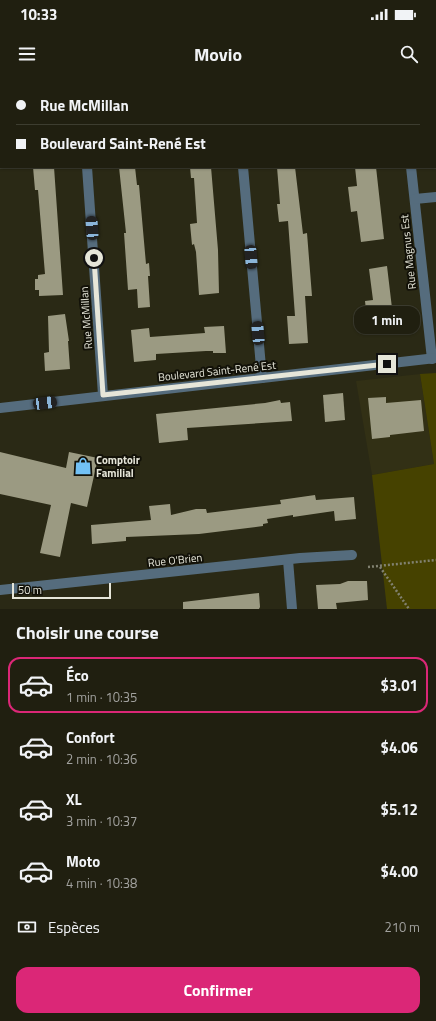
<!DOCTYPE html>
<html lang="fr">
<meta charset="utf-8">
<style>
:root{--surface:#201f10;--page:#2d2c1e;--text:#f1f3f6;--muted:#a2a29f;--line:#3d3d30;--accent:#db2777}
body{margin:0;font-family:"Titillium Web",sans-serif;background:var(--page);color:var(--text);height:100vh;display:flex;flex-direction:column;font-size:15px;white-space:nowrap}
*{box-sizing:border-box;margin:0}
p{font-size:13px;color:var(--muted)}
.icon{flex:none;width:22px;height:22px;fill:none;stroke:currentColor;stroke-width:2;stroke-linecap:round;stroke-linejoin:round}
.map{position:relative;height:529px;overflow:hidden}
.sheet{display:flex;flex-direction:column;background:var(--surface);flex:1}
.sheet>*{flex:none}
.top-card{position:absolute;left:0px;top:0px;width:436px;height:88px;box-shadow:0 1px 3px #0004,0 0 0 1px var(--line);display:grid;align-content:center;height:88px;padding:0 16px;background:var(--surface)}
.scale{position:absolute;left:12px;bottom:10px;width:99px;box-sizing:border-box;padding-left:4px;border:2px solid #e6e6d9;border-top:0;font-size:11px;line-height:14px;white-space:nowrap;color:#e6e6d9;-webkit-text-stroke:3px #121108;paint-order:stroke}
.end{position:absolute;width:18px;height:18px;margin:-9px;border:5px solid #e6e6d9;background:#111;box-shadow:0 0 0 2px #111}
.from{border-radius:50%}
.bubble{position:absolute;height:28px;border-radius:12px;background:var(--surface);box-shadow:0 1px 3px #0004,0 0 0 1px var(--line);font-size:13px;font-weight:700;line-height:28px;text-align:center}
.car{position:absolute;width:12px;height:24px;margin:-12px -6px;border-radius:5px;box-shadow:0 0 3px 1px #0007;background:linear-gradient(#222 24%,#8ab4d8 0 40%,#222 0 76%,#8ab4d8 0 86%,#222 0)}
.top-card b{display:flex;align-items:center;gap:14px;height:38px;font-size:15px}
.top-card b+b{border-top:1px solid var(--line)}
.top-card i{width:10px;height:10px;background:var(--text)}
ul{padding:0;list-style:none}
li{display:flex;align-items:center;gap:12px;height:56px;margin:0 8px 6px;padding:0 8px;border:2px solid transparent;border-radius:12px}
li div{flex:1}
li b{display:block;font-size:15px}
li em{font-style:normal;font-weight:700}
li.selected{border-color:var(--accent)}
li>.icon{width:36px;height:36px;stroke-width:1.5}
h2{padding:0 16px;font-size:18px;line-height:48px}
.pay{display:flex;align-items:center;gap:10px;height:44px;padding:0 16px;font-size:15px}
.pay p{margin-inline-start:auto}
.primary-button{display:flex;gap:8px;margin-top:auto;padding:8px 16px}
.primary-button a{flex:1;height:46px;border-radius:12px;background:var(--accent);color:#fff;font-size:16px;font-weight:700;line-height:46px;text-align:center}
.status{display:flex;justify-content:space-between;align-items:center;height:28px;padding:0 20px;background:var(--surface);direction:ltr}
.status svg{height:11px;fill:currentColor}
header{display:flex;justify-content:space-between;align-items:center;height:52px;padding:0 16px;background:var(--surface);font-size:18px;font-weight:700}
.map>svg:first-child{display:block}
</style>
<div class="status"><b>10:33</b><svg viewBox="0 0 49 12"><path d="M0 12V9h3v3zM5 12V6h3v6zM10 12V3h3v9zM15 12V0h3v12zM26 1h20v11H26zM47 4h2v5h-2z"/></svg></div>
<header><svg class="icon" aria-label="menu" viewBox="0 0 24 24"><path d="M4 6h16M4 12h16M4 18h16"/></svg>Movio<svg class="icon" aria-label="search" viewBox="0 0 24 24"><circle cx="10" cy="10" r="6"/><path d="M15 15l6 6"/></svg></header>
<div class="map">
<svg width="436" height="529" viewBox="0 0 436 529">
<rect width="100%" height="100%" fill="#2a2915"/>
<path fill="#323015" d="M420,294l14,90 -62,11 -16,-94z"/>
<path fill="#464200" d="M436,293v236h-49l-15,-134 62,-11 -14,-90z"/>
<g fill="#9b9a82">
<path d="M33,87h21l9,128 -24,1v-6h-4v-11h3v-4l7,-1 -7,-84h-3z"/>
<path d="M119,87h16l2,18h2l7,79 3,-1 1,13h-2l2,31 -12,1 -1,-19 -9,1 -4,-57h2z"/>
<path d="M190,87h21l7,83 1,43 -20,2 -3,-43 -2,-8 -2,1 -2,-21 7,-1 -3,-45h-3z"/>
<path d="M277,87h18l8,67 4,-1 5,63h-7l3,47 -19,1 -2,-28h8l-7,-95 -9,1 -2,-18h3z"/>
<path d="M355,87h21l8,72 -23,3 -4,-31 -6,1 -3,-25 9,-1z"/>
<path d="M387,186l7,59 -34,4 -2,-18 8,-1 -1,-9 8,-1 -4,-31z"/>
<path d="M65,234l4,27h-1l2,28 -25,2 -1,-18 5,-1 -1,-36z"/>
<path d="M224,246l2,27h-13v-2h-7l-50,3v6l-22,2 -3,-32 18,-2 1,9 55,-4 -1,-6z"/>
<path d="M343,313l2,27 -20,2 -2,-27z"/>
<path d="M386,317v6l35,-3 3,31 -34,4v2l-18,2 -4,-41z"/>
<path d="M280,320l1,3 9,-1 2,19 -105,7 1,12 -29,3 -3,-29 109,-11z"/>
<path d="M0,372l66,16 3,-16 29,6 -11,49 -16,-4 -11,54 -20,-4 11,-48 -51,-11z"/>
<path d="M315,415l1,5 38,-3 2,22 -21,2 -1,-10 -41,6v-2l-26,4 1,4 -5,1v2l-64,8 -73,3v4l-34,3 -1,-19 60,-5 -2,-14 21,-2 1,11 25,-6h10l1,4 74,-9 -1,-4z"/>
<path d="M348,501h19l1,19 -32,3 1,6h-19l-2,-24 24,-1z"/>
<path d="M259,513l1,14 -1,2h-76v-7z"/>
</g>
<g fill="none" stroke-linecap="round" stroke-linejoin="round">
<g stroke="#828271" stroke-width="2.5" stroke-dasharray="2 2" stroke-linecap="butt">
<path d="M368,487l68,-7"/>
<path d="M380,487l29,42"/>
</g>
<g stroke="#556c7d" stroke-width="10">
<path d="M82,0v1"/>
<path d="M235,0v1"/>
<path d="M401,0v1"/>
<path d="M87,87l16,228"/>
<path d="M243,87l19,211"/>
<path d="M411,87l21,192"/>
<path d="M415,119l21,-2"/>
<path d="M288,480l4,49"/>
<path d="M0,510l300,-32 52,-3"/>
</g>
<path stroke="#556c7d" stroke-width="10" d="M0,328l436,-50"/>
</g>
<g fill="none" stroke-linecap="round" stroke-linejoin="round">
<path stroke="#e6e6d9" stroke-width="5" d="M94,178l9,137 284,-31"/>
</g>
<defs>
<g id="shop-bare" transform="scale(1.38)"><path d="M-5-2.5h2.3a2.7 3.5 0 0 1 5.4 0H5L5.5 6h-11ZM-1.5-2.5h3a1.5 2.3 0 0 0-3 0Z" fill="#72c1f5" stroke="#121108" stroke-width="2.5" paint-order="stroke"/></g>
</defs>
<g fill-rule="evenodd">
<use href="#shop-bare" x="83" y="386"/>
</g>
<g text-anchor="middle" stroke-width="4" stroke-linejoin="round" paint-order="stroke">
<g font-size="11" fill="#e6e6d9" stroke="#121108">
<text transform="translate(408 172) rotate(-96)" y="4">Rue Magnus Est</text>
<text transform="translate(86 238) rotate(-94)" y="4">Rue McMillan</text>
<text transform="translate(217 291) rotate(-6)" y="4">Boulevard Saint-René Est</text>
<text transform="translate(175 480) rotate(-6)" y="4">Rue O'Brien</text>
</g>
<g font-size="11" font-weight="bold" fill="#e6e6d9" stroke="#121108" text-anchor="start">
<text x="96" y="384">Comptoir<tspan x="96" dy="13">Familial</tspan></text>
</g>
</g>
</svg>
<div class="scale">50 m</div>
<i class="end from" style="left:94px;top:178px"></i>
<i class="end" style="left:387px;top:284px"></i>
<div class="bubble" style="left:354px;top:226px;width:66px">1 min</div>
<i class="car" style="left:92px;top:148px;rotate:356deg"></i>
<i class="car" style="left:251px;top:177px;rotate:175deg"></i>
<i class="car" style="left:258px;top:253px;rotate:355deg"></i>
<i class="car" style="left:45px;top:323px;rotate:83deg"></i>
<div class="top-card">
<b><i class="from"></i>Rue McMillan</b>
<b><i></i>Boulevard Saint-René Est</b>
</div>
</div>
<section class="sheet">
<h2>Choisir une course</h2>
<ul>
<li class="selected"><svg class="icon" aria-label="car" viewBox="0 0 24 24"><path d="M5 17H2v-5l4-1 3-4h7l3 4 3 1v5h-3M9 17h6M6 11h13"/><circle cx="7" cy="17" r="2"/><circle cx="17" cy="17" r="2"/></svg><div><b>Éco</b><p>1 min · 10:35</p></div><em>$3.01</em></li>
<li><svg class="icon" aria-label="car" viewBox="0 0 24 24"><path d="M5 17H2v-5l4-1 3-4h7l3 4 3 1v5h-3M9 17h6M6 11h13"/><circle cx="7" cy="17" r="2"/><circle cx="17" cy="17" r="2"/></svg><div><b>Confort</b><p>2 min · 10:36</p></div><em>$4.06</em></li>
<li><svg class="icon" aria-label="car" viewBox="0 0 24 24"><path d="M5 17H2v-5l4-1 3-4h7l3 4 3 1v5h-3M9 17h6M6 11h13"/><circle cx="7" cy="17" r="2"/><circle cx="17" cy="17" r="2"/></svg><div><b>XL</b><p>3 min · 10:37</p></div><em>$5.12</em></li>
<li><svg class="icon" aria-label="car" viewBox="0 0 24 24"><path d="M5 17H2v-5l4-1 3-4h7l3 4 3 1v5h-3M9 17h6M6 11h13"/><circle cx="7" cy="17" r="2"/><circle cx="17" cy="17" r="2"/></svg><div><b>Moto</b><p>4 min · 10:38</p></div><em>$4.00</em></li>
</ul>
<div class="pay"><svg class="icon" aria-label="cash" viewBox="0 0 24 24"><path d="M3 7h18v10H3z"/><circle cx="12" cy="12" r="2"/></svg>Espèces<p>210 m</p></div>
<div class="primary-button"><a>Confirmer</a></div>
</section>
